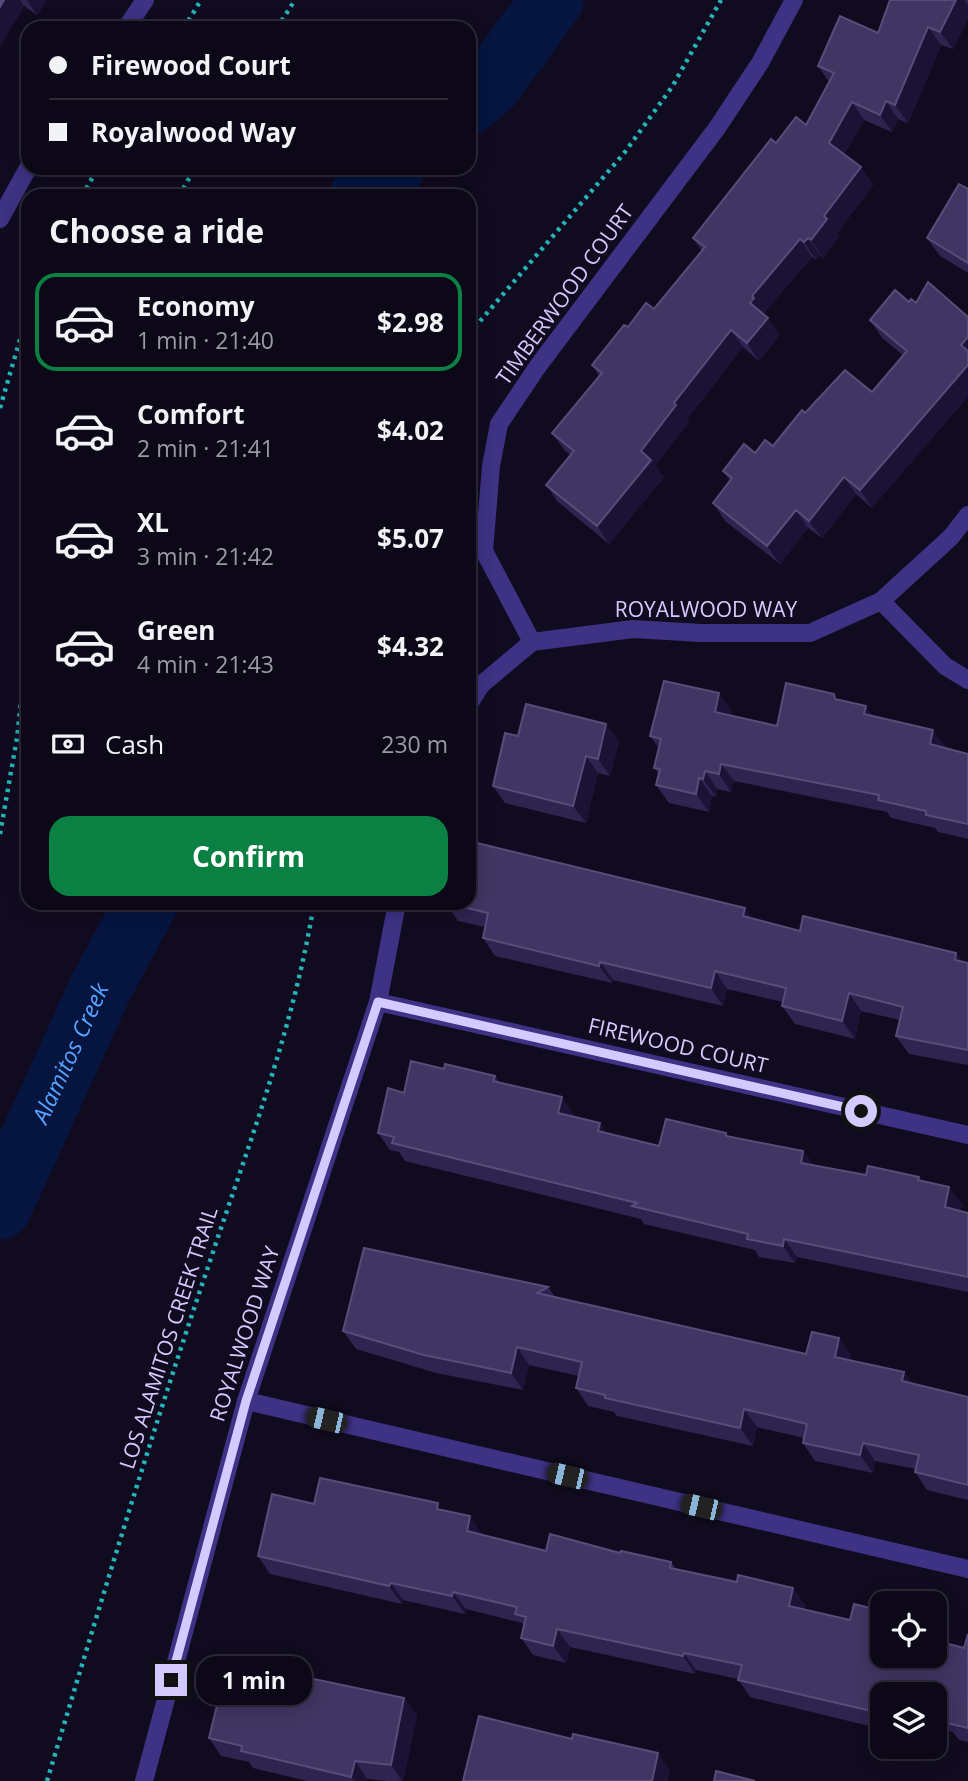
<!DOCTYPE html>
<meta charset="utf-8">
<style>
:root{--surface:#0d0818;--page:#161121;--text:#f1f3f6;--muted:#9a9aa2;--line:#2d2937;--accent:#0b8043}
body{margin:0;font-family:"Open Sans",sans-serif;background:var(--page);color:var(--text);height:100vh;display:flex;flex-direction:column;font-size:26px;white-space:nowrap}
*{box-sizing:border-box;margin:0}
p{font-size:23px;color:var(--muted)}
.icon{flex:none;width:38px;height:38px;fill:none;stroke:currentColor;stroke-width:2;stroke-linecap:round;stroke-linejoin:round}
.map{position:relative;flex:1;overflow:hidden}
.side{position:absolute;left:21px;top:189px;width:455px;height:721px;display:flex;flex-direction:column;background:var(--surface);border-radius:21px;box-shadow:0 4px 18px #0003,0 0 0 2px var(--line)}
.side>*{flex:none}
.top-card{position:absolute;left:21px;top:21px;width:455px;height:154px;border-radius:21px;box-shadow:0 4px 18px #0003,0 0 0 2px var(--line);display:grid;align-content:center;height:154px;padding:0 28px;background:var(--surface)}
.buttons{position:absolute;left:870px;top:1591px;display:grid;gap:14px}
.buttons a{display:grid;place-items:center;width:77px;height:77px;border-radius:14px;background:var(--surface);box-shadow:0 4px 18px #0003,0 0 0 2px var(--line);font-size:35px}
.end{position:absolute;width:32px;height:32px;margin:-16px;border:9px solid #d5caff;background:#111;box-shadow:0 0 0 4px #111}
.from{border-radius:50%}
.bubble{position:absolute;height:49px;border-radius:21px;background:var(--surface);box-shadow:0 4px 18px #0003,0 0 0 2px var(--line);font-size:23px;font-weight:700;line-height:49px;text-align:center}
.car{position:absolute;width:21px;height:42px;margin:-21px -10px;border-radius:9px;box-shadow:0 0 5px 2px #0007;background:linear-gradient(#222 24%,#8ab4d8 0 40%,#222 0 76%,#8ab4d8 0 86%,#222 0)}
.top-card b{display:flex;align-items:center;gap:24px;height:66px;font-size:26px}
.top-card b+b{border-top:2px solid var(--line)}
.top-card i{width:18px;height:18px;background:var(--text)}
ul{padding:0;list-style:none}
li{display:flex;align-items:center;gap:21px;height:98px;margin:0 14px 10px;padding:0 14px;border:4px solid transparent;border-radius:21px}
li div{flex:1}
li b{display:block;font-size:26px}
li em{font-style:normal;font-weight:700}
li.active{border-color:var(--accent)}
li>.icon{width:63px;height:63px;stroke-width:1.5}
h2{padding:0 28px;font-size:32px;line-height:84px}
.pay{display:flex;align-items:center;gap:18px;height:77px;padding:0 28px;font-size:26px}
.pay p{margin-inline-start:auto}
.cta{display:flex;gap:14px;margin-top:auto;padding:14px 28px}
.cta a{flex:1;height:80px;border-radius:21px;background:var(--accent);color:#fff;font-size:28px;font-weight:700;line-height:80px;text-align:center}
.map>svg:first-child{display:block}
</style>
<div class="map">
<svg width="968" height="1781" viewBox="0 0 968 1781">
<rect width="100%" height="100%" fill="#110b20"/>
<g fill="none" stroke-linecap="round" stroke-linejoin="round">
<g stroke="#05153f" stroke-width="63">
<path d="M469,103l22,-19 61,-84"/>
<path d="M361,196l32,-28"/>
<path id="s1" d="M0,1208l101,-221 45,-84"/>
</g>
<g stroke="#24b4b9" stroke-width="4.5" stroke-dasharray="3.5 5" stroke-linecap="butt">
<path d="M184,28l17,-28"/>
<path d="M277,28l18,-28"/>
<path d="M82,196l16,-28"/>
<path d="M179,196l16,-28"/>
<path d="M469,334l156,-182 47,-65 49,-87"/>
<path d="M0,408l28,-96"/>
<path d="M0,834l17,-96 11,-101"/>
<path d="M47,1781c52,-173 104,-346 162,-517 39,-118 85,-237 105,-361"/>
</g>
<g stroke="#3d3283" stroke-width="18">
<path d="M126,28l19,-28"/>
<path d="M0,219l28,-51"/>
<path d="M881,601l64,65 23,14"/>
<path d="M532,642l-48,-91 7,-85 8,-42 39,-58 179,-238 43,-65 34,-63"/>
<path d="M469,704l12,-19 51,-43 101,-13 68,4h109l71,-32 70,-64 17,-22"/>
<path d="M378,1002l590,133"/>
<path d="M246,1401l722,168"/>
<path d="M144,1781l102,-380 132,-399 19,-99"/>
</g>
</g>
<g fill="#2f2350">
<path d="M0,0h47l-10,15 -13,-9 -24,40z"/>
<path d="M890,0h78v19l-15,30 -12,-4 -33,78 -10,-4 -6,13 -28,-12 -20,34 17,13 12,18 -36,48 2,3 -16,22 -3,-3 -4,5 -4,-3 -48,56 16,22 -21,26 -16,-14 -56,72 2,3 -34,44 9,11 -55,67 -51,-42 -12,-17 24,-30 -5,-4 -13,-18 47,-57 -7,-11 36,-38 26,-18 48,-58 -9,-13 83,-95 30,-18 23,-43 -11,-16 60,-33z"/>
<path d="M968,189v84l-28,-17 -13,-18z"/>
<path d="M909,302l7,1 -44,205 -16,-14 -34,44 -14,-10 -28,36 -55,-43 -12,-18 17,-22 -7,-10 32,-18 18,-7 32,-33 67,-21 31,-37 -21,-17 -12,-18z"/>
<path d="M838,700l35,16 73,31v1l22,6v85l-30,-7 -3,-4 -44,-10 -4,-6 -153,-31 -3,11 -14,-3 -1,8 -4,-1 -3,16 -40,-9 -13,-18 3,-11 -5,-6 5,-20 -9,-12 82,-25 -1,4 46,11z"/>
<path d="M606,724l13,18 -9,34 -12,-3 -12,50 -81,-20 -12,-17 25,-50z"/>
<path d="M446,903l307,16 47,12 156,22 6,8 6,2v102l-59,-11 -13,-18 4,-16 -39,-9 -6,28 -60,-15 -13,-18 1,-4 -56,-13 -4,17 -110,-26 -1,3 -117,-27 -12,-18 2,-11 -27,-6z"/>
<path d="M444,1069l51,7 4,6 63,15 12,18 -1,2 34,16 52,13 69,-10 75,15 11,15 52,9 56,6 40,23 -2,7 8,2v79l-171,-35 -2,6 -36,-6 -4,-7 -111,-26 -3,-5 -236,-58 -6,-9 -9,-2 -12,-17 26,-40z"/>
<path d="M548,1287l7,10 251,57 33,-16 12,17 -1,5 54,12 8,11 56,14v103l-41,-10 -12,-18 1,-3 -41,-8 -2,12 -58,-12 -12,-18 1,-5 -47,-11 -4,19 -136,-30 -3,-4 -26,-6 -12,-18 3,-12 -50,-11 -6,25 -87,-17 -80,-24 -13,-18z"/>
<path d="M314,1504l129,6 39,25 64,16 74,2 51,9 5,7 61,13 56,6 12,17v4l77,47 82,-8 4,-14v108l-9,-2 -6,-8 -19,-5v-33h-52v35l-132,-32 -12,-18 -42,-9 -1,4 -125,-27 -4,16 -33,-8 -12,-17 3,-12 -2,-3 -56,-14 -1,5 -62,-14 -1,4 -132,-30 -12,-18z"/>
<path d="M312,1679l92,19 13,18 -14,65h-16l-20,-2 -1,2h-59l-54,-13 -4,-6 -28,-6 -12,-18z"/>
</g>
<g fill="#1c1235">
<path d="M4,0h16l4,6 -24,40v-39z"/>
<path d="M27,0h20l-10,15z"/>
<path d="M956,0h8l4,5v14l-15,30 -13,-17z"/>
<path d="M928,27l13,18 -33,78 -13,-18z"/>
<path d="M886,101l12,18 -6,13 -12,-17z"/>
<path d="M852,102l12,18 -23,40 -12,-17z"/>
<path d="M861,167l12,18 -36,48 2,3 -16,22 -12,-18 13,-24z"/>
<path d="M808,238l12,17 -4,5 -12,-18z"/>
<path d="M800,239l12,18 -48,56 2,3 -16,-13 2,-7z"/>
<path d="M768,318l12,17 -21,26 -12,-18z"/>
<path d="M731,330l12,17 -56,72 2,3 -34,44 9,11 -55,67 -12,-18 44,-75 33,-48z"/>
<path d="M968,337v18l-7,-10z"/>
<path d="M968,365v32l-96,111 -12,-18z"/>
<path d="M844,477l12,17 -34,44 -13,-17z"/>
<path d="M796,510l12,18 -28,36 -13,-18z"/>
<path d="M719,693l13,18 -4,19 -13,-18z"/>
<path d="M866,706l12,18 -14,-10z"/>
<path d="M606,724l13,18 -9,34 -12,-17z"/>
<path d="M933,730l13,17 -3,15 -13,-18z"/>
<path d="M586,756l12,17 -12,50 -13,-17z"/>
<path d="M721,764l13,17 -3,11 -12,-18z"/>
<path d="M705,771l12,18 -1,8 -13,-18z"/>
<path d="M699,778l13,18 -3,16 -13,-18z"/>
<path d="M745,908l13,18 -15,-10z"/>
<path d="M956,953l12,17 -13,-10z"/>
<path d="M600,962l13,18 -1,3 -13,-17z"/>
<path d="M715,971l12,18 -4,17 -12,-18z"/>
<path d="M849,993l12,18 -6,28 -13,-18z"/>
<path d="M562,1097l12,18 -4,16 -12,-18z"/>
<path d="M600,1123l12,18 -14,-10z"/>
<path d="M803,1151l13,17 -15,-5z"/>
<path d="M949,1187l13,17 -5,21 -12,-18z"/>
<path d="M784,1239l13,18 -2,6 -12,-17z"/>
<path d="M839,1338l12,17 -4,20 -12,-18z"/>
<path d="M517,1347l12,18 -6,25 -12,-17z"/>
<path d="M904,1372l13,18 -15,-9z"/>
<path d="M744,1409l13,18 -4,19 -13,-18z"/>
<path d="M863,1443l12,18 -2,12 -13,-18z"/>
<path d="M470,1516l12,18 -3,14 -12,-17z"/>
<path d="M391,1583l12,17 -1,4 -13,-18z"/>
<path d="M793,1588l12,17 -3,18 -13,-17z"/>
<path d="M453,1592l13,17 -1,5 -13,-18z"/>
<path d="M557,1629l13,18 -4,16 -13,-17z"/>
<path d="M684,1653l12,17 -1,4 -12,-18z"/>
<path d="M404,1698l13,18 -14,65h-1l-11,-16z"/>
<path d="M658,1753l12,18 -2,10h-16z"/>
<path d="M355,1761l12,18 -1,2h-11l-4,-4z"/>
</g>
<g fill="#413563" stroke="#584c7b" stroke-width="2">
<path d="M0,0h4l-4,7z"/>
<path d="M890,0h66l-16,32 -12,-5 -33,78 -9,-4 -6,14 -28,-13 -23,41 32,24 -37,49 3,3 -16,21 -3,-2 -4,4 -4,-3 -48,57 2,2 -4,5 18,15 -21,25 -16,-13 -57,73 2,2 -35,46 10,9 -54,66 -51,-41 28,-34 -22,-18 50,-60 -10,-8 32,-40 4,2 18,-24 8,6 51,-62 -12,-9 78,-99 5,4 20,-26 10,8 28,-52 -16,-7 22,-50 38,17z"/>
<path d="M959,184l9,5v74l-41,-25z"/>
<path d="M928,282l40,35v20l-7,8 7,6v14l-108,125 -16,-13 -35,44 -13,-11 -29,36 -54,-43 19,-25 -9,-7 21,-27 11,9 10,-13 8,6 29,-36 3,3 40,-43 27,22 35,-41 -37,-31 25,-30 14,12 2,-3 5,4z"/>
<path d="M664,681l55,12 -4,19 62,14 9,-43 48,11 1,5 31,7 -2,8 69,16 -3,14 38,10v70l-42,-9v-4l-48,-11 1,-5 -158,-31 -2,10 -14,-3 -2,8 -4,-1 -3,16 -40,-9 4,-16 -6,-1 7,-29 -11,-3z"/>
<path d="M526,704l80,20 -8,35 -12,-3 -13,50 -80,-20 12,-53 13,3z"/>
<path d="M469,841l276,67 -2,8 57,15 3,-15 153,37 -1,7 13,3v87l-72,-14 7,-29 -54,-14 -7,28 -60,-15 4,-18 -71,-17 -4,17 -111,-26 -1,4 -116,-28 5,-25 -42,-10h23z"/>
<path d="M411,1061l33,8 1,-5 50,12 -2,5 69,16 -4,16 42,10 -2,8 61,15 7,-27 60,14v3l77,15 -2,12 65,12 2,-9 51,11 -1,3 31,7 -4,20 23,6v64l-184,-38 -1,7 -36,-7 1,-5 -116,-28 5,-3 -245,-60 2,-6 -16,-4 10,-45 16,5z"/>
<path d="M364,1248l184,39 -11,6 269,61 6,-22 27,6 -4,19 69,15 -2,9 66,16v88l-53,-13 4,-17 -56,-12 -3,12 -57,-12 4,-19 -63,-15 -4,19 -135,-30v-3l-29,-7 6,-26 -65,-15 -6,26 -87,-18 -81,-24z"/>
<path d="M320,1478l118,25 -1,6 33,7 -3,15 79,20 4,-17 70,19 1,-2 50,11 -1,6 67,14 1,-7 55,13 -4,18 61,14 4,-16 28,7v45h52v-16l30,8 4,-14v94l-21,-5 1,-7 -14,-4v-18h-52v10l-2,9 -142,-33 4,-15 -58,-12 -1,3 -126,-27 -4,17 -32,-8 5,-21 -11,-3 2,-7 -64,-15 -1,4 -61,-13 -2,3 -131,-30 14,-62 42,10z"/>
<path d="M229,1656l80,19v3l95,20 -13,67 -36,-4 -4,16 -110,-26 1,-5 -33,-8z"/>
<path d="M479,1716l93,23 1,-5 85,19 -6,28h-189z"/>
<path d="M716,1771l39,10h-41z"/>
</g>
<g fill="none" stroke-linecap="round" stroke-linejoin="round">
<path stroke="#d5caff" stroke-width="9" d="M171,1680l75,-279 132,-399 483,109"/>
</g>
<g text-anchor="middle" stroke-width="5" stroke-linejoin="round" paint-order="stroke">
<g font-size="21" fill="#d5caff" stroke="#110b20">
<text transform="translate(565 295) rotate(-54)" y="7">TIMBERWOOD COURT</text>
<text x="706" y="617">ROYALWOOD WAY</text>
<text transform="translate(678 1046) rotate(13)" y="7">FIREWOOD COURT</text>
<text transform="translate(245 1334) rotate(-72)" y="7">ROYALWOOD WAY</text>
<text transform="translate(169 1338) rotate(-72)" y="7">LOS ALAMITOS CREEK TRAIL</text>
</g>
<g font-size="23" font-style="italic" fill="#58a1ff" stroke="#110b20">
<text dy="8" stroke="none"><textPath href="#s1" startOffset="170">Alamitos Creek</textPath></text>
</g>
</g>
</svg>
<div class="buttons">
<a><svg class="icon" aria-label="locate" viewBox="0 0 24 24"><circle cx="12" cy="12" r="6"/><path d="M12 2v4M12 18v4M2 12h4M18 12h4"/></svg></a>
<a><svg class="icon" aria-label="layers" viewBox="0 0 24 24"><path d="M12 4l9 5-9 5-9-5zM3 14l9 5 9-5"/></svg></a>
</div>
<i class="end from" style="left:861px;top:1111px"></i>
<i class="end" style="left:171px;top:1680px"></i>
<div class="bubble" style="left:196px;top:1656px;width:116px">1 min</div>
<i class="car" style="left:326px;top:1420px;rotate:283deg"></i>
<i class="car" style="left:567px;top:1476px;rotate:283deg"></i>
<i class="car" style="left:701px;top:1507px;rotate:283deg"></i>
<div class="top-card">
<b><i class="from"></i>Firewood Court</b>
<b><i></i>Royalwood Way</b>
</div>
<section class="side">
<h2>Choose a ride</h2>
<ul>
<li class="active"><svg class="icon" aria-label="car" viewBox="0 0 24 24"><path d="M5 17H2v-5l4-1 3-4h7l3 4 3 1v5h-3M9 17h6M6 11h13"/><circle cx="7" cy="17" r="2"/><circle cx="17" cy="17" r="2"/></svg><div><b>Economy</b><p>1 min · 21:40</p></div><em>$2.98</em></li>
<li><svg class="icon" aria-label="car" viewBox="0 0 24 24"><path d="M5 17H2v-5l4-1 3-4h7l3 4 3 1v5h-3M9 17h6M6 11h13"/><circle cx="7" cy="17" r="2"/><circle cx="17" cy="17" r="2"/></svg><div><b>Comfort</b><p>2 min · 21:41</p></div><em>$4.02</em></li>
<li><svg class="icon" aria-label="car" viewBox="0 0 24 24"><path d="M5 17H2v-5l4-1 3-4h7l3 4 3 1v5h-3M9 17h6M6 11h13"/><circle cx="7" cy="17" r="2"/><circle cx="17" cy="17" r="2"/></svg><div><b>XL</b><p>3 min · 21:42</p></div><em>$5.07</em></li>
<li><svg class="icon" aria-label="car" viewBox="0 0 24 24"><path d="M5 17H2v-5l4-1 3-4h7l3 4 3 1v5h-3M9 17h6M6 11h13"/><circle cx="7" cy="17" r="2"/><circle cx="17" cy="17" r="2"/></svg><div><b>Green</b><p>4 min · 21:43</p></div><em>$4.32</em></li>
</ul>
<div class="pay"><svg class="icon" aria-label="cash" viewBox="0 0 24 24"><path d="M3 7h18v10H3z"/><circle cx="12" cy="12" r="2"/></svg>Cash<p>230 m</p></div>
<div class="cta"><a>Confirm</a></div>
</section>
</div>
